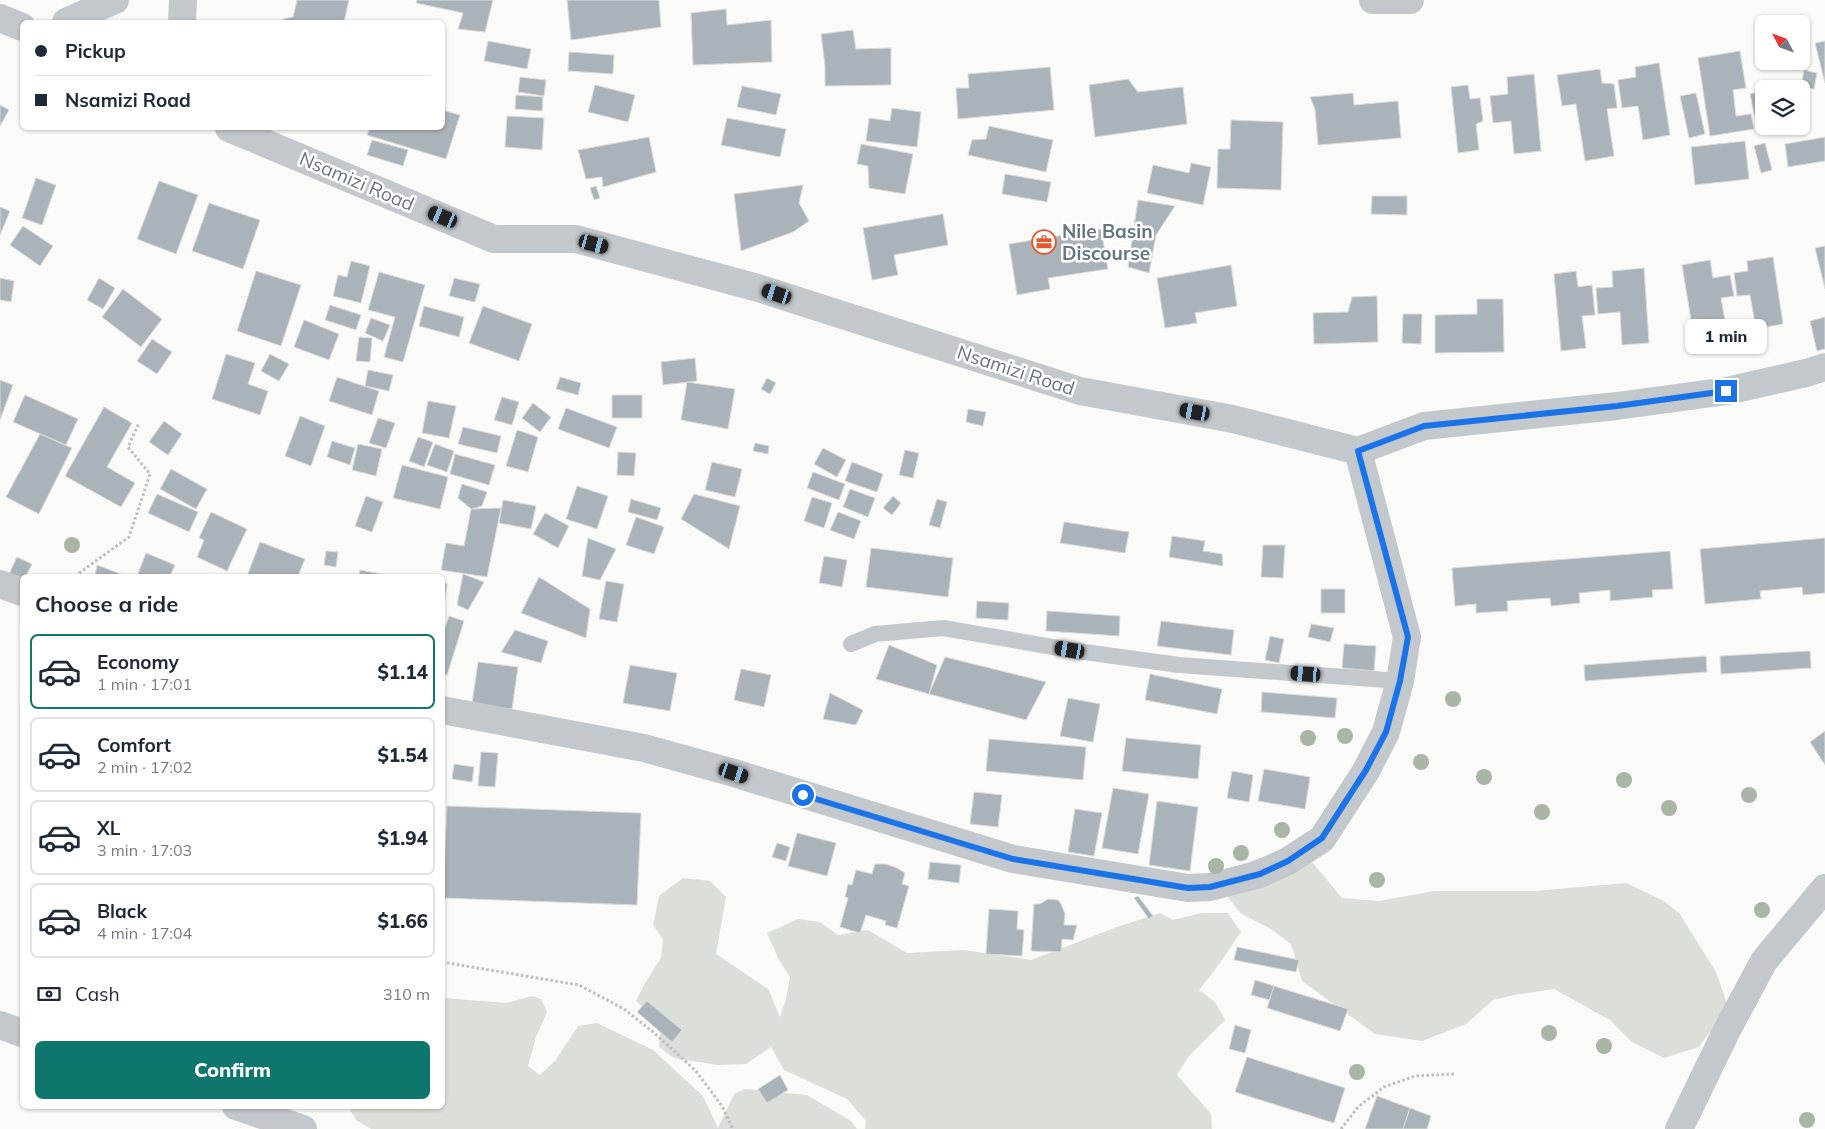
<!DOCTYPE html>
<meta charset="utf-8">
<style>
:root{--surface:#fff;--page:#f6f6f7;--text:#1f2937;--muted:#747a83;--line:#e0e1e3;--accent:#0f766e}
body{margin:0;font-family:Mulish,sans-serif;background:var(--page);color:var(--text);height:100vh;display:flex;flex-direction:column;font-size:19px;white-space:nowrap}
*{box-sizing:border-box;margin:0}
p{font-size:16px;color:var(--muted)}
.icon{flex:none;width:28px;height:28px;fill:none;stroke:currentColor;stroke-width:2;stroke-linecap:round;stroke-linejoin:round}
.map{position:relative;flex:1;overflow:hidden}
.details{position:absolute;left:20px;top:574px;width:425px;height:535px;display:flex;flex-direction:column;background:var(--surface);border-radius:8px;box-shadow:0 1px 4px #0004}
.details>*{flex:none}
.hud{position:absolute;left:20px;top:20px;width:425px;height:110px;border-radius:8px;box-shadow:0 1px 4px #0004;display:grid;align-content:center;height:110px;padding:0 15px;background:var(--surface)}
.needle{width:32px;rotate:311deg}
.controls{position:absolute;left:1755px;top:15px;display:grid;gap:10px}
.controls a{display:grid;place-items:center;width:55px;height:55px;border-radius:8px;background:var(--surface);box-shadow:0 1px 4px #0004;font-size:25px}
.end{position:absolute;width:22px;height:22px;margin:-11px;border:6px solid #1a73e8;background:#fff;box-shadow:0 0 0 2px #fff}
.from{border-radius:50%}
.bubble{position:absolute;height:35px;border-radius:8px;background:var(--surface);box-shadow:0 1px 4px #0004;font-size:16px;font-weight:800;line-height:35px;text-align:center}
.car{position:absolute;width:15px;height:30px;margin:-15px -8px;border-radius:6px;box-shadow:0 0 4px 1px #0007;background:linear-gradient(#222 24%,#8ab4d8 0 40%,#222 0 76%,#8ab4d8 0 86%,#222 0)}
.hud b{display:flex;align-items:center;gap:18px;height:48px;font-size:19px}
.hud b+b{border-top:1px solid var(--line)}
.hud i{width:12px;height:12px;background:var(--text)}
ul{padding:0;list-style:none}
li{display:flex;align-items:center;gap:15px;height:75px;margin:0 10px 8px;padding:0 5px;border:2px solid var(--line);border-radius:8px}
li div{flex:1}
li b{display:block;font-size:19px}
li em{font-style:normal;font-weight:800}
li.current{border-color:var(--accent)}
li>.icon{width:45px;height:45px;stroke-width:1.5}
h2{padding:0 15px;font-size:22px;line-height:60px}
.pay{display:flex;align-items:center;gap:12px;height:55px;padding:0 15px;font-size:19px}
.pay p{margin-inline-start:auto}
.cta{display:flex;gap:10px;margin-top:auto;padding:10px 15px}
.cta a{flex:1;height:58px;border-radius:8px;background:var(--accent);color:#fff;font-size:20px;font-weight:800;line-height:58px;text-align:center}
.map>svg:first-child{display:block}
</style>
<div class="map">
<svg width="1825" height="1129" viewBox="0 0 1825 1129">
<rect width="100%" height="100%" fill="#fafaf8"/>
<g fill="#dadfd7">
<path d="M1299,846l43,52 37,3 55,-10h101l91,-8 38,18 15,12 37,59 12,35 -29,40 -35,11 -32,-16 -22,-22 -56,-31 -40,6 -21,5 -27,24 -44,17 -47,-7 -73,-53 -11,-37 -20,-15 -31,-16 -19,-25 4,-10 28,-18z"/>
<path d="M683,878l27,3 16,16 -10,57 52,35 12,28 6,-18 4,-22 -11,-17 -12,-27 31,-14 22,3 18,13 30,-5 39,23 57,-3 67,10 86,-33 43,-14 13,7 28,-7h27l13,19 -26,38 -16,20 16,12 10,18 -36,36 -12,19 34,39 1,15h-347l1,-8 -19,-22 -63,-29 -13,-23 -25,17 -28,1 -44,-7 -15,-11 2,-22 -25,-24 9,-18 16,-25 2,-19 -10,-14 6,-29z"/>
<path d="M532,996l9,3 6,13 -11,25 -8,29 12,9 15,-14 23,-35 19,-3 56,27 50,46 15,32 16,-34 11,-5 62,6 44,26 6,8h-486l-15,-9 -8,-14h94l1,-108 63,5z"/>
</g>
<g fill="#aab3b9" stroke="#dcdcda">
<path d="M297,0h52l-5,22h-62l1,-3 10,-2z"/>
<path d="M417,0h76l-8,32 -27,-3 5,-16 -47,-10z"/>
<path d="M567,0h92l2,27 -90,13z"/>
<path d="M726,9l1,16 44,-5 1,42 -79,3 -2,-52z"/>
<path d="M853,30l3,19 35,-1v37l-66,1v-20l-4,-32z"/>
<path d="M488,41l43,8 -4,20 -43,-8z"/>
<path d="M1825,41v42l-10,-40z"/>
<path d="M1740,51l6,37 -13,2 3,26 15,-2 3,15 -44,7 -12,-78z"/>
<path d="M569,52l45,3 -1,19 -45,-3z"/>
<path d="M1659,63l11,72 -27,5 -5,-34 -16,2 -4,-28 18,-3 -1,-10z"/>
<path d="M1050,67l4,43 -96,9 -2,-31h13l-1,-14z"/>
<path d="M1600,69l2,14 12,1 3,24 -10,1 7,47 -29,5 -9,-57 -14,2 -5,-31z"/>
<path d="M1804,70l13,3 -3,16 -13,-2z"/>
<path d="M1534,74l7,77 -27,3 -3,-33 -18,2 -3,-27 18,-2 -1,-17z"/>
<path d="M520,77l26,3 -2,16 -26,-4z"/>
<path d="M1128,79l10,13 45,-5 4,37 -92,13 -6,-52z"/>
<path d="M595,85l40,10 -7,27 -40,-10z"/>
<path d="M1468,85l2,14 10,-1 3,23 -7,3 3,26 -21,3 -7,-66z"/>
<path d="M742,86l39,8 -5,21 -39,-8z"/>
<path d="M1764,91v26l-9,1 -5,-24z"/>
<path d="M1353,93l1,12 44,-4 3,37 -83,7 -3,-36 -5,-12z"/>
<path d="M1696,93l9,41 -16,4 -9,-42z"/>
<path d="M516,95l27,2 -1,14 -27,-2z"/>
<path d="M0,105l9,5 -9,16z"/>
<path d="M892,108l29,4 -4,35 -51,-6 3,-23 21,3z"/>
<path d="M442,110l18,5 -14,44 -79,-24 3,-7h72z"/>
<path d="M507,116l37,2 -2,32 -37,-3z"/>
<path d="M727,118l59,11 -6,28 -59,-12z"/>
<path d="M1231,120l52,2 -2,68 -64,-2 1,-39h12z"/>
<path d="M989,126l64,14 -7,32 -78,-17 4,-15 14,-1z"/>
<path d="M649,137l7,35 -53,15 -1,-10 -16,2 -8,-29z"/>
<path d="M1825,137v24l-37,6 -3,-23z"/>
<path d="M372,140l36,10 -5,16 -36,-11z"/>
<path d="M1745,141l4,38 -54,6 -4,-38z"/>
<path d="M1765,143l7,27 -11,3 -7,-27z"/>
<path d="M861,144l52,10 -8,40 -36,-6 -1,-22 -11,-2z"/>
<path d="M1191,163l20,4 -8,38 -56,-12 6,-28 36,8z"/>
<path d="M1005,174l46,8 -4,20 -45,-8z"/>
<path d="M36,178l20,7 -14,40 -20,-7z"/>
<path d="M159,181l39,14 -22,59 -39,-15z"/>
<path d="M803,185l-4,18 10,18 -16,11 -52,19 -7,-57z"/>
<path d="M596,186l4,12 -6,2 -4,-12z"/>
<path d="M1372,196h35v19l-36,-1z"/>
<path d="M1138,200l37,6 -19,29 -7,38 -21,-6z"/>
<path d="M209,203l51,17 -17,49 -51,-18z"/>
<path d="M0,207l10,4 -10,24z"/>
<path d="M943,214l5,31 -54,10 4,20 -26,5 -9,-52z"/>
<path d="M23,226l30,20 -13,20 -30,-21z"/>
<path d="M1101,229l7,40 -60,9 2,11 -33,6 -8,-51z"/>
<path d="M1825,246v43l-10,-41z"/>
<path d="M1773,257l10,67 -27,5 -6,-34 -13,1 -3,-23 14,-2 -1,-10z"/>
<path d="M1710,260l3,18 17,-3 4,21 -13,2 6,34 -33,6 -12,-73z"/>
<path d="M351,261l19,5 -9,37 -28,-7 5,-21 9,2z"/>
<path d="M1231,265l6,41 -42,7 2,10 -32,5 -8,-50z"/>
<path d="M1644,268l5,75 -27,2 -2,-33 -22,2 -2,-26 17,-1 -1,-16z"/>
<path d="M256,271l45,14 -20,61 -44,-15z"/>
<path d="M1576,271l2,16 14,-2 3,30 -13,1 4,32 -25,3 -7,-77z"/>
<path d="M379,272l46,13 -22,77 -19,-5 11,-40 -27,-7z"/>
<path d="M0,278l14,3 -3,21 -11,-2z"/>
<path d="M99,278l16,10 -12,21 -16,-9z"/>
<path d="M454,278l26,6 -5,18 -26,-6z"/>
<path d="M123,289l39,30 -21,28 -39,-30z"/>
<path d="M1377,296l1,46 -64,2 -1,-31 35,-1 4,-15z"/>
<path d="M1477,299h26l1,53 -69,1v-38l42,-1z"/>
<path d="M330,305l31,10 -5,15 -31,-10z"/>
<path d="M424,306l40,11 -5,20 -40,-11z"/>
<path d="M483,306l49,18 -13,37 -50,-18z"/>
<path d="M1403,314h19l-1,30 -19,-1z"/>
<path d="M1825,317v32l-8,2 -7,-30z"/>
<path d="M371,318l19,7 -7,16 -18,-8z"/>
<path d="M304,320l35,14 -10,26 -35,-13z"/>
<path d="M359,337l13,1 -2,24 -14,-1z"/>
<path d="M152,339l20,13 -15,22 -20,-13z"/>
<path d="M226,354l29,9 -7,21 20,7 -8,24 -48,-16z"/>
<path d="M270,354l19,10 -10,17 -18,-10z"/>
<path d="M695,358l2,23 -34,4 -2,-23z"/>
<path d="M368,370l25,5 -4,16 -24,-5z"/>
<path d="M337,377l42,14 -7,24 -43,-14z"/>
<path d="M560,377l21,6 -3,12 -22,-6z"/>
<path d="M767,378l9,5 -6,11 -9,-5z"/>
<path d="M0,380l13,5 -13,35z"/>
<path d="M687,382l48,7 -7,40 -47,-9z"/>
<path d="M25,395l53,24 -12,26 -53,-23z"/>
<rect x="612" y="395" width="30" height="23"/>
<path d="M502,397l17,5 -7,23 -18,-5z"/>
<path d="M428,401l28,5 -7,32 -27,-5z"/>
<path d="M533,403l18,14 -11,15 -18,-14z"/>
<path d="M104,407l28,16 -25,44 28,16 -14,24 -56,-31z"/>
<path d="M566,408l51,19 -8,21 -51,-19z"/>
<path d="M968,409l18,3 -3,14 -17,-4z"/>
<path d="M300,416l25,10 -14,40 -26,-10z"/>
<path d="M378,418l17,5 -9,25 -17,-5z"/>
<path d="M164,421l18,13 -14,21 -19,-13z"/>
<path d="M463,427l38,9 -4,17 -39,-9z"/>
<path d="M517,430l21,7 -10,35 -22,-6z"/>
<path d="M40,434l32,14 -33,66 -33,-17z"/>
<path d="M418,437l15,5 -9,25 -15,-6z"/>
<path d="M332,441l23,7 -5,17 -23,-8z"/>
<path d="M755,443l14,3 -1,8 -15,-3z"/>
<path d="M358,444l24,5 -6,27 -24,-6z"/>
<path d="M435,444l19,7 -7,21 -20,-7z"/>
<path d="M823,448l23,12 -9,17 -23,-13z"/>
<path d="M905,450l14,3 -6,25 -14,-3z"/>
<path d="M618,452l18,1 -2,23 -17,-1z"/>
<path d="M455,454l40,11 -6,20 -39,-11z"/>
<path d="M712,462l30,7 -7,28 -30,-7z"/>
<path d="M852,462l31,12 -6,18 -32,-11z"/>
<path d="M402,465l46,12 -8,32 -47,-11z"/>
<path d="M171,469l36,20 -11,20 -36,-20z"/>
<path d="M813,472l32,12 -6,16 -32,-12z"/>
<path d="M462,484l25,8 -5,14 -11,3 -13,-11z"/>
<path d="M577,486l31,10 -11,33 -31,-10z"/>
<path d="M850,489l25,9 -7,19 -25,-10z"/>
<path d="M157,494l41,18 -9,20 -41,-19z"/>
<path d="M694,494l46,12 -11,43 -48,-30z"/>
<path d="M366,496l17,6 -11,30 -17,-6z"/>
<path d="M893,496l8,7 -9,12 -9,-7z"/>
<path d="M812,497l20,6 -8,25 -20,-7z"/>
<path d="M631,499l30,9 -4,12 -29,-8z"/>
<path d="M937,499l10,3 -7,26 -11,-3z"/>
<path d="M503,500l33,6 -5,23 -32,-6z"/>
<path d="M501,508l-14,69 -46,-7 5,-27 18,3 7,-37z"/>
<path d="M211,512l36,17 -20,42 -30,-14 7,-17 -5,-2z"/>
<path d="M838,512l23,9 -7,18 -24,-9z"/>
<path d="M545,513l24,13 -11,22 -25,-14z"/>
<path d="M636,517l28,10 -10,27 -28,-9z"/>
<path d="M1064,522l65,10 -4,21 -65,-10z"/>
<path d="M1172,536l33,5 -2,10 19,3 1,12 -54,-9z"/>
<path d="M588,538l28,11 -16,31 -18,-4z"/>
<path d="M1825,538v55l-22,2 -1,-8 -42,4 1,8 -56,5 -5,-55z"/>
<path d="M260,542l45,17 -7,17h-51z"/>
<path d="M1263,545h22l-2,33 -22,-1z"/>
<path d="M871,548l82,10 -5,39 -82,-10z"/>
<path d="M326,551l12,1 -2,15 -12,-2z"/>
<path d="M1670,551l3,38 -21,1 1,7 -43,4v-11l-31,3 1,10 -29,3 -1,-8 -43,3 1,10 -32,2v-9l-21,2 -3,-38z"/>
<path d="M146,553l29,12 -5,11h-33z"/>
<path d="M824,556l23,4 -5,27 -23,-4z"/>
<path d="M17,557l15,7 -6,12h-4v4l-13,-6z"/>
<path d="M97,565l29,11h-31z"/>
<path d="M360,570l32,6h-33z"/>
<path d="M463,574l21,8 -16,28 -11,-5z"/>
<path d="M539,577l51,32 -4,29 -65,-25z"/>
<path d="M606,581l18,3 -7,38 -18,-3z"/>
<path d="M442,583l5,1 -5,35z"/>
<rect x="1321" y="589" width="24" height="24"/>
<path d="M977,601l32,2 -1,17 -32,-2z"/>
<path d="M1047,611l73,5 -1,20 -73,-5z"/>
<path d="M449,616l15,5 -17,54 -5,-1v-37z"/>
<path d="M1161,621l73,9 -3,25 -74,-9z"/>
<path d="M1311,624l23,4 -4,14 -22,-5z"/>
<path d="M515,630l33,11 -7,22 -40,-11z"/>
<path d="M1270,636l14,3 -5,24 -14,-3z"/>
<path d="M1344,644l32,2 -2,25 -32,-3z"/>
<path d="M889,645l48,20 -8,29 -53,-15z"/>
<path d="M1810,651l1,17 -90,6 -1,-18z"/>
<path d="M1706,656l1,16 -122,9 -1,-16z"/>
<path d="M945,657l101,25 -20,38 -97,-26z"/>
<path d="M478,662l40,5 -6,42 -40,-5z"/>
<path d="M630,665l47,8 -7,38 -47,-8z"/>
<path d="M741,669l30,6 -7,32 -30,-7z"/>
<path d="M1150,674l72,15 -5,25 -72,-14z"/>
<path d="M1262,692l75,6 -2,20 -74,-6z"/>
<path d="M830,693l33,17 -7,15 -33,-6z"/>
<path d="M1068,698l32,6 -7,38 -33,-6z"/>
<path d="M1825,731v34l-15,-23z"/>
<path d="M1126,738l75,7 -3,34 -76,-8z"/>
<path d="M989,739l97,8 -3,33 -97,-9z"/>
<path d="M481,752l17,1 -3,34 -17,-1z"/>
<path d="M454,764l20,3 -2,15 -20,-3z"/>
<path d="M1264,769l46,8 -5,32 -47,-8z"/>
<path d="M1232,771l21,4 -4,27 -22,-4z"/>
<path d="M1113,788l36,6 -11,60 -36,-6z"/>
<path d="M974,792l28,3 -4,32 -28,-3z"/>
<path d="M1157,801l41,6 -8,64 -41,-6z"/>
<path d="M447,806l194,7 -4,92 -194,-7z"/>
<path d="M1075,809l27,4 -8,43 -26,-4z"/>
<path d="M797,833l39,10 -9,33 -39,-10z"/>
<path d="M777,843l13,4 -4,14 -14,-4z"/>
<path d="M930,862l31,3 -2,18 -31,-4z"/>
<path d="M875,864h11l11,4 8,5 -3,11 7,2 -12,42 -12,-3 1,-4 -20,-6 -6,18 -20,-6 8,-29 -3,-1 3,-13 4,1 4,-15 16,4z"/>
<path d="M1138,896l15,20 -4,3 -15,-21z"/>
<path d="M1048,899l10,1 3,4 4,10 -1,11h13l-4,15 -11,-1 -1,13 -30,-1 3,-47h6z"/>
<path d="M989,909l29,2 -1,18 7,1 -2,26 -36,-2z"/>
<path d="M1237,947l62,13 -3,12 -62,-12z"/>
<path d="M1255,980l19,6 -4,14 -19,-5z"/>
<path d="M1274,986l74,23 -8,22 -73,-23z"/>
<path d="M647,1001l35,29 -10,12 -35,-30z"/>
<path d="M1235,1025l16,5 -6,23 -16,-4z"/>
<path d="M1247,1057l98,31 -11,35 -99,-31z"/>
<path d="M780,1075l8,15 -21,13 -9,-14z"/>
<path d="M1377,1096l33,12 -7,21h-38z"/>
<path d="M1410,1108l21,8 -4,13h-24z"/>
</g>
<g fill="none" stroke-linecap="round" stroke-linejoin="round">
<g stroke="#bbbfc2" stroke-width="3" stroke-dasharray="2.5 2.5" stroke-linecap="butt">
<path d="M75,576l54,-39 21,-63 -22,-27 11,-24"/>
<path d="M442,962l137,23 45,24 28,22 44,40 26,35 11,23"/>
<path d="M1341,1129l17,-22 26,-20 31,-11 40,-2"/>
</g>
<path stroke="#c3c8cc" stroke-width="16" d="M851,644l24,-10 68,-6 127,22 109,15 221,16"/>
<g stroke="#c3c8cc" stroke-width="28">
<path d="M1373,0h37"/>
<path d="M66,22l49,-22"/>
<path d="M182,22l1,-22"/>
<path d="M0,584l22,8"/>
<path d="M442,710l202,38 90,25 279,86 175,29 22,-1 50,-13 28,-13 34,-22 44,-68 20,-39 14,-51 7,-44 -49,-186"/>
<path d="M0,1025l22,8"/>
<path d="M236,1106l67,23"/>
<path d="M1679,1129l48,-99 37,-69 61,-73"/>
</g>
<g stroke="#c3c8cc" stroke-width="28">
<path d="M0,18l22,9"/>
<path d="M229,128l265,111h82l182,49 322,103 153,28 125,32 66,-25 193,-20 110,-15 79,-18 19,-6"/>
</g>
</g>
<g fill="#aab4a7">
<circle cx="72" cy="545" r="8"/>
<circle cx="1453" cy="699" r="8"/>
<circle cx="1345" cy="736" r="8"/>
<circle cx="1308" cy="738" r="8"/>
<circle cx="1421" cy="762" r="8"/>
<circle cx="1484" cy="777" r="8"/>
<circle cx="1624" cy="780" r="8"/>
<circle cx="1749" cy="795" r="8"/>
<circle cx="1669" cy="808" r="8"/>
<circle cx="1542" cy="812" r="8"/>
<circle cx="1282" cy="830" r="8"/>
<circle cx="1241" cy="853" r="8"/>
<circle cx="1216" cy="866" r="8"/>
<circle cx="1377" cy="880" r="8"/>
<circle cx="1762" cy="910" r="8"/>
<circle cx="1549" cy="1033" r="8"/>
<circle cx="1604" cy="1046" r="8"/>
<circle cx="1357" cy="1072" r="8"/>
<circle cx="1807" cy="1120" r="8"/>
</g>
<g fill="none" stroke-linecap="round" stroke-linejoin="round">
<path stroke="#1a73e8" stroke-width="6" d="M803,795l210,64 175,29 22,-1 50,-13 28,-13 34,-23 44,-68 20,-38 14,-51 8,-44 -50,-186 66,-25 193,-20 109,-15"/>
</g>
<defs>
<g id="office-ring" transform="scale(1.25)"><circle r="9.5" fill="#fff" stroke="#e4572e" stroke-width="1.5"/><path d="M-6-3h4V-5.5h4V-3h4V5H-6ZM-1-4.5V-3h2v-1.5ZM-6 0V1H6V0Z" fill="#e4572e"/></g>
</defs>
<g fill-rule="evenodd">
<use href="#office-ring" x="1044" y="242"/>
</g>
<g text-anchor="middle" stroke-width="5" stroke-linejoin="round" paint-order="stroke">
<g font-size="19" fill="#657683" stroke="#fff">
<text transform="translate(357 181) rotate(23)" y="7">Nsamizi Road</text>
<text transform="translate(1016 370) rotate(18)" y="7">Nsamizi Road</text>
</g>
<g font-size="19" font-weight="bold" fill="#657683" stroke="#fff" text-anchor="start">
<text x="1062" y="238">Nile Basin<tspan x="1062" dy="22">Discourse</tspan></text>
</g>
</g>
</svg>
<div class="controls">
<a><svg class="needle" viewBox="-14 -14 28 28"><path d="M0-13l5 13h-10z" fill="#e53935"/><path d="M0 13l5-13h-10z" fill="#747a83"/></svg></a>
<a><svg class="icon" aria-label="layers" viewBox="0 0 24 24"><path d="M12 4l9 5-9 5-9-5zM3 14l9 5 9-5"/></svg></a>
</div>
<i class="end from" style="left:803px;top:795px"></i>
<i class="end" style="left:1726px;top:391px"></i>
<div class="bubble" style="left:1685px;top:319px;width:82px">1 min</div>
<i class="car" style="left:443px;top:217px;rotate:293deg"></i>
<i class="car" style="left:594px;top:244px;rotate:105deg"></i>
<i class="car" style="left:777px;top:294px;rotate:288deg"></i>
<i class="car" style="left:1195px;top:412px;rotate:280deg"></i>
<i class="car" style="left:1070px;top:650px;rotate:280deg"></i>
<i class="car" style="left:1306px;top:674px;rotate:274deg"></i>
<i class="car" style="left:734px;top:773px;rotate:108deg"></i>
<div class="hud">
<b><i class="from"></i>Pickup</b>
<b><i></i>Nsamizi Road</b>
</div>
<section class="details">
<h2>Choose a ride</h2>
<ul>
<li class="current"><svg class="icon" aria-label="car" viewBox="0 0 24 24"><path d="M5 17H2v-5l4-1 3-4h7l3 4 3 1v5h-3M9 17h6M6 11h13"/><circle cx="7" cy="17" r="2"/><circle cx="17" cy="17" r="2"/></svg><div><b>Economy</b><p>1 min · 17:01</p></div><em>$1.14</em></li>
<li><svg class="icon" aria-label="car" viewBox="0 0 24 24"><path d="M5 17H2v-5l4-1 3-4h7l3 4 3 1v5h-3M9 17h6M6 11h13"/><circle cx="7" cy="17" r="2"/><circle cx="17" cy="17" r="2"/></svg><div><b>Comfort</b><p>2 min · 17:02</p></div><em>$1.54</em></li>
<li><svg class="icon" aria-label="car" viewBox="0 0 24 24"><path d="M5 17H2v-5l4-1 3-4h7l3 4 3 1v5h-3M9 17h6M6 11h13"/><circle cx="7" cy="17" r="2"/><circle cx="17" cy="17" r="2"/></svg><div><b>XL</b><p>3 min · 17:03</p></div><em>$1.94</em></li>
<li><svg class="icon" aria-label="car" viewBox="0 0 24 24"><path d="M5 17H2v-5l4-1 3-4h7l3 4 3 1v5h-3M9 17h6M6 11h13"/><circle cx="7" cy="17" r="2"/><circle cx="17" cy="17" r="2"/></svg><div><b>Black</b><p>4 min · 17:04</p></div><em>$1.66</em></li>
</ul>
<div class="pay"><svg class="icon" aria-label="cash" viewBox="0 0 24 24"><path d="M3 7h18v10H3z"/><circle cx="12" cy="12" r="2"/></svg>Cash<p>310 m</p></div>
<div class="cta"><a>Confirm</a></div>
</section>
</div>
